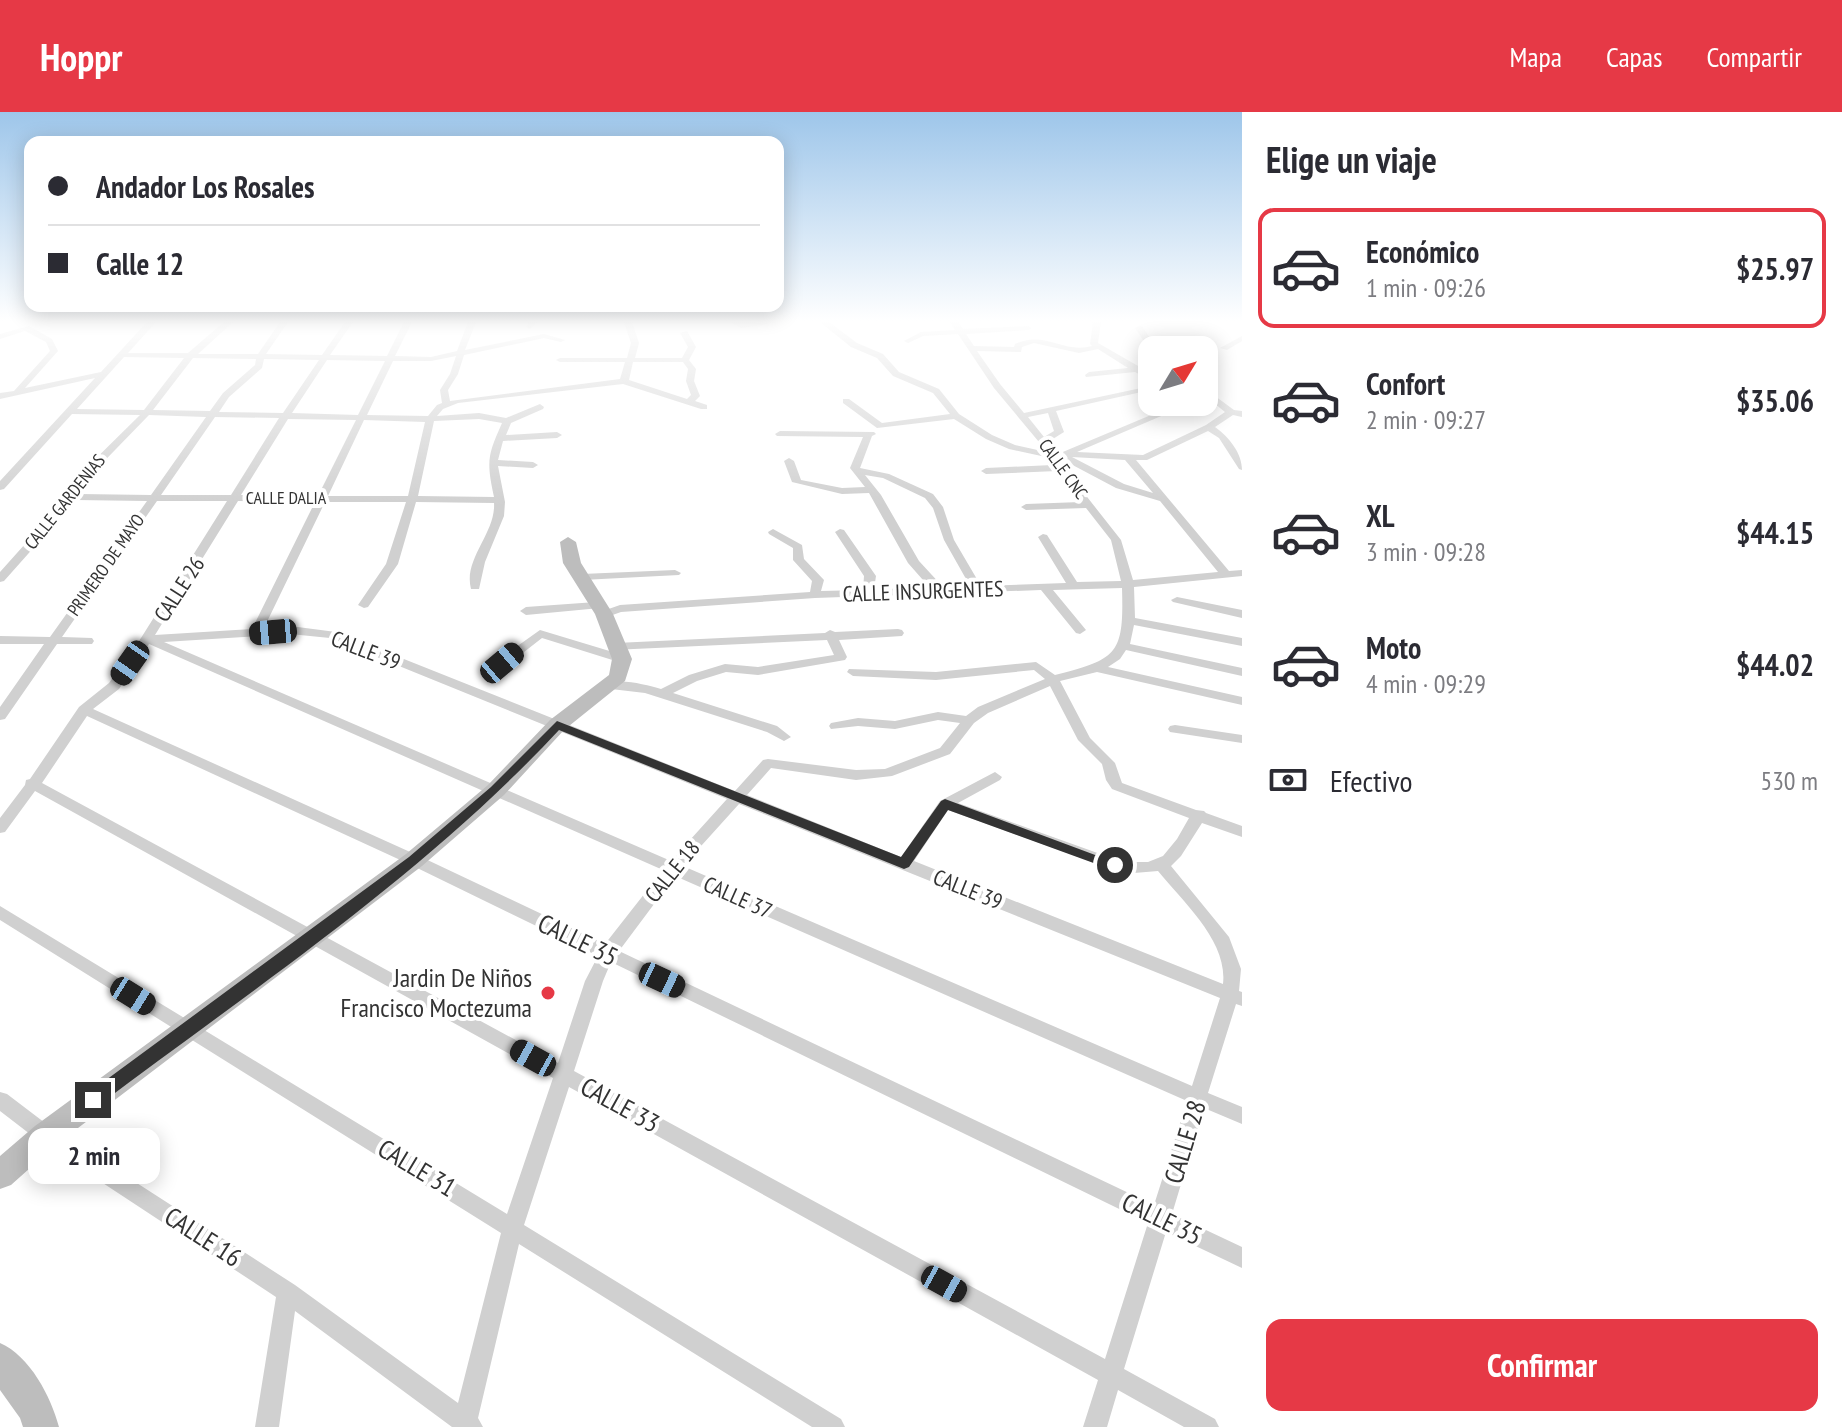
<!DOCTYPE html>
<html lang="es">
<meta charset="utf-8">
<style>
:root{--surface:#fff;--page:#f2f2f3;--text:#2b2b33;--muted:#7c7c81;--line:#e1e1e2;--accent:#e63946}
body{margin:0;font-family:"PT Sans Narrow",sans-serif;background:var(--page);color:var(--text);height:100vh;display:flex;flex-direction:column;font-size:30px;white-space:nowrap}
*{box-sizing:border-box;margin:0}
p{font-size:26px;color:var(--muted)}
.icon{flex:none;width:44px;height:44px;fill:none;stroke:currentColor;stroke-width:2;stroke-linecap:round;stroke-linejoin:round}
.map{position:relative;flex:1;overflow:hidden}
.side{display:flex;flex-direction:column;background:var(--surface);width:600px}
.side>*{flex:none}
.hud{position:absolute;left:24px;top:24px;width:760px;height:176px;border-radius:16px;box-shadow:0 4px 20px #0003;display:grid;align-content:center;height:176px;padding:0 24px;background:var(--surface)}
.needle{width:52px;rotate:52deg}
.tools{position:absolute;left:1138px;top:224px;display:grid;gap:16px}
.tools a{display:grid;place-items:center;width:80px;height:80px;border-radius:16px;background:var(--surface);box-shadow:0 4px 20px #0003;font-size:40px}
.end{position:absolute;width:36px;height:36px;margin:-18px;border:10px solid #333;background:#fff;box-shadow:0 0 0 4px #fff}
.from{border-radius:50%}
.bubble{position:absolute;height:56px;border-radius:16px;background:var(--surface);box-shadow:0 4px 20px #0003;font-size:26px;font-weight:600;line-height:56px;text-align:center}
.car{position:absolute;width:24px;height:48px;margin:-24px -12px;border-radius:10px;box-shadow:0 0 6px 2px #0007;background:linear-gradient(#222 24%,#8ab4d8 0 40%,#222 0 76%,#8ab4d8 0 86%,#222 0)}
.hud b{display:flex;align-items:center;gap:28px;height:76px;font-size:30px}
.hud b+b{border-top:2px solid var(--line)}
.hud i{width:20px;height:20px;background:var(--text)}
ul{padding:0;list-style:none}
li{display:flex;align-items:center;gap:24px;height:120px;margin:0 16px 12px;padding:0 8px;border:4px solid transparent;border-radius:16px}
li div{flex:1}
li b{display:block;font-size:30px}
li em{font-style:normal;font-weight:600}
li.on{border-color:var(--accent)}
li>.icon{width:72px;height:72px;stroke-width:1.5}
h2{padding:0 24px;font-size:36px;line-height:96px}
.pay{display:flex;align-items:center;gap:20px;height:88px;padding:0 24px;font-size:30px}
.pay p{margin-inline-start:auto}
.primary-button{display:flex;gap:16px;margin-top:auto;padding:16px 24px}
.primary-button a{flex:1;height:92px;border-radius:16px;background:var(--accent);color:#fff;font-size:32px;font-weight:600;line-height:92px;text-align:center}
header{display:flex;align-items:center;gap:48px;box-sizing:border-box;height:112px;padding:0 40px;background:var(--accent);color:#fff}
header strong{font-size:38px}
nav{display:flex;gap:44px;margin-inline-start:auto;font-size:28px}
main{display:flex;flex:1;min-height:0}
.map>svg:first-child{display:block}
</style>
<header>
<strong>Hoppr</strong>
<nav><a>Mapa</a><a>Capas</a><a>Compartir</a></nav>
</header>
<main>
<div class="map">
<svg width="1242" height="1315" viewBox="0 0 1242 1315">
<rect width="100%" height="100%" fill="#fff"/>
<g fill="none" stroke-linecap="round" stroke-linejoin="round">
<g fill="#d0d0d0" fill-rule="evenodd">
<path d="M147,210h9l-28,31h60l36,-31h9l-35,32h60l22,-32h8l-22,32 56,1 23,-33h8l-23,33 57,1 17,-34h8l-17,34 36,1 26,-6 11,-29h8l-11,28 79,-16 21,6 -4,2 -17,-4 -80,17 -6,19 -10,16 2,11 170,-22 5,-17h-65l-4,-2 4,-2h67l4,-15 -7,-21h8l7,21 -4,15h47l6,-11 -8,-14 7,-2 9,16 -7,13 7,9 -2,12 6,15 -5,5 12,4v4h-6l-78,-25 -165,19 -15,6 -6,7 42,-3 27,5 34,-14 4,3 -1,2 -32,14 -5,12 51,-3 5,3 -5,3 -54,3 -5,19 35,2 5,3 -5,3 -35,-2 7,36 -1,14 -19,46 -6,27h-8c-8,-30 25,-56 23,-86l-78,-1 -18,62 -30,43 -4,1 -6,-3 28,-41 20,-62h-81l-61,126 26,-2 46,6 399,159 28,-31 5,-1 88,11 29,-1 55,-21 20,-25 -22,-3 -43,9 -37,-3 -27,3 -2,-3 2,-3 27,-5 37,3 43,-9 28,4 12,-9 67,-28 -11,-9 -98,10 -83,-4 -6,-4 2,-3 87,3 100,-10 19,13c63,-16 69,-21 67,-87l-69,2 33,40 -6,4 -4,-1 -35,-43 -226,8 -194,14 -17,6 -4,-2v-4l20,-7 190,-13 2,-11 -19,-21v-12l-24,-14 -1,-2 5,-3 29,16 2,14 20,21 -3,11 42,-1 1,-14 -29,-44 5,-3 4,1 32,46 -2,13 56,-1 -22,-25 -39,-70 -27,1 -50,-12 -8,-21 5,-3 5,3 7,19 41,8 23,-1 -15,-19 13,-31 -86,-1 -2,-2 5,-3 94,1 2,2 -4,2 -12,32 29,6 44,20 10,13 11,33 27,46 85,-3 -28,-46 5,-3 4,1 30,47 44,-1 -10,-41 -25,-32 -60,2 -5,-3 5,-3 55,-2 -24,-31 -71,3 -5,-3 5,-3 66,-3 -6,-8 -37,-8 -23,-10 -32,-20 -77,9 -34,-25v-4h6l33,24 68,-9 -17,-21 -40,-17 -16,-18 -26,-11 -31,-25h9l28,21 26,11 16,18 40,17 20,25 33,21 23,10 27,6 -3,-9 -45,-54 -36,-54 -35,2 -15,7 -4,-2 17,-9 34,-2 -5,-8h8l5,7 65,-3 4,2 -4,2 -62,4 8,12 40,1 1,-3c30,-14 48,10 77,2l-2,-2 3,-22h8l-3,21 54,31v7l-17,-9 -49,5 -1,-2 4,-3 39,-4 -30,-19 -19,4 -45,-10 -12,4 -1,5h-3l-41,-1 23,33 24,29 122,-26v4l-90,20 8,21 -16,10 5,11 5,1 124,-52h12l-117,50 66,3 63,-30 19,-13 -21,-17v-7l30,22 8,1v6l-9,-2 -18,12c14,10 27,26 27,43l-3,-1 -20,-31 -11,-7 -61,29h-11l93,111 13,-1v6l-108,11 1,31 107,20v8l-108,-21 -4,19 112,24v8l-116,-26 -6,9 -12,8 134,30v8l-145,-33 -37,9 30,57 25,25 7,20 74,27 8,1 2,2 36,13v11l-40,-14 -21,33 -10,10 58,71 12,32 -2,22 3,1v14l-6,-2 -28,89 34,14v17l-38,-16 -32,106 70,33v21l-76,-36 -42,137 91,50 4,8h-35l-66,-37 -11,37h-24l15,-47 -529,-293 -45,138 317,194 4,8h-33l-293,-183 -41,174 5,9h-31l-157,-116 -16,116h-24l21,-130 -237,-156 -39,-30v-19l7,2 46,35 242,156 163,118 43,-170 -501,-313v-14l507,308 46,-136 -518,-287 -30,41 -5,1v-15l25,-33 1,-5 4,-1 49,-72 30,-24 32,-45 86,-137h-70l-95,136 30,1 2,3 -2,3h-35l-52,75 -5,1v-13l44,-63h-44v-8l50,1 97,-136 -71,-1 -72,81 -4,1v-10l68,-76 4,-14 68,-67 -68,-1 -68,75 -4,1v-9l95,-103 -95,21v-6l14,-2 36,-40 -4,-9 -21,-11 -25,8v-5l29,-8 23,13 6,12 -33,37 76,-16zM456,244l-6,18 -10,16 2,13 -5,2 -9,11 -61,-1 26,-54h38zM124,245l60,1 -40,52 -67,-1zM193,246l63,1 -1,6 -32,28 -13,18 -57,-1zM264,247l55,1 -36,53 -64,-1 10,-15 33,-29zM327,248l58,1 -27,54 -66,-2zM633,250h50l5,7 -2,12 5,14 -4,4 -58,-19zM1048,301l6,18 -10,6 -16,-20zM149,303l57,2 -55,78 -72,-1 2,-9zM215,305l64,1 -48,77h-70zM288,307l68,1 -38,76 -77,-1zM479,307l23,4c-14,32 -16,37 -8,74l-76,-1 16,-75zM364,308l61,2 -17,74h-80zM1072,345l53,3 28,33 -29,-9zM1058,348l7,1 51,27 44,13 58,71 -85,8 -12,-40zM865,363l18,3 42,20 8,10 11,32 26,46 -27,1 -24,-26 -38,-66zM238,389l77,1 -63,127 -97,6zM290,522l40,4 397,161 -56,62 -507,-219zM149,532l514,226 -58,74 -186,-88 -326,-147 26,-20zM1050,574l28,54 24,24 4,16 6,9 77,29 -12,21 -14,17 -15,6h-14l-17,-2 -159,-57 42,-23 2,-3 -7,-5 -55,29 -39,56 -154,-62 24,-27 85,12 36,-4 58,-22 24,-31 14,-10zM87,604l322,148 189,92 -13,25 -27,82 -516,-280zM739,692l481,194 -28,88 -509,-220zM948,698l167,60 19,3 24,-2c25,31 70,70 65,113l-309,-123zM675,764l512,225 -33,104 -535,-254zM611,850l537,261 -43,136 -531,-288 29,-90z"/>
<path d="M529,210h8l-7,7 -4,-2z"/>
<path d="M731,210h46l-36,6z"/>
<path d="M1139,214h3l16,24 -7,2 -16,-24z"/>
<path d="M1242,224v5l-15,9 -7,-2z"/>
<path d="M675,458l6,3 -2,2 -97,5 -6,-3 6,-3z"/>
<path d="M1177,485l65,13v8l-69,-16 -2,-2z"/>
<path d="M596,490l6,4 -2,2 -74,7 -6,-4 6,-4z"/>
<path d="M898,517l4,1 2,3 -2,3 -63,4 8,17 -2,3 -87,15 -32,-3 -29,9 -24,12 104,33 14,11 -7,4 -17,-9 -122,-39 -34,-4 -6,-4c13,-8 41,0 56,4l28,-14 36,-11 33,3 76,-12 -7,-15 -215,10 -2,-3 2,-3 4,-1 209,-10 5,-3 5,2z"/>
<path d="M540,518l86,26 2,3 -6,4 -80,-25 -36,28h-8l-2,-3 2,-3z"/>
<path d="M1175,613l67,10v8l-72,-11 -2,-3 2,-3z"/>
</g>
<g fill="#bdbdbd" fill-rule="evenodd">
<path d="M568,425l8,5 5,21 32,51 19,45 -7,22 -61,49 -60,65 -82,71 -365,278 -46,41 -11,4v-33l35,-30 371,-272 82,-69 62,-65 59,-45 3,-16 -17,-45 -32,-51 -3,-21z"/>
<path d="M0,1231c30,13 51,54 59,84h-36l-3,-9 -20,-28z"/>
</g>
</g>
<linearGradient id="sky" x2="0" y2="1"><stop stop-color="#9ec6ea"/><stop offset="0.53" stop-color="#fff"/><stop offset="1" stop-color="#fff" stop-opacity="0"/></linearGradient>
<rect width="1242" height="394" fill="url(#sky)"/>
<path fill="#333" d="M557,609l344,136 40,-56 4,-2 177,66 -7,5 -5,-1 -162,-59 -39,57 -5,2 -345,-139c-135,145 -302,256 -460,375h-12v-11l322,-237 82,-70z"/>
<circle fill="#e63946" stroke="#fff" stroke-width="3" cx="548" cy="881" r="8"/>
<g text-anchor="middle" stroke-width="8" stroke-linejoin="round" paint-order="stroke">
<g font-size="18" fill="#333" stroke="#fff">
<text transform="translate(1063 357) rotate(54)" y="6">CALLE CNC</text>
<text x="286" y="392">CALLE DALIA</text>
<text transform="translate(65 390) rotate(-51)" y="6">CALLE GARDENIAS</text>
<text transform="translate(106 453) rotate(-55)" y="6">PRIMERO DE MAYO</text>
</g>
<g font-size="22" fill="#333" stroke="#fff">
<text transform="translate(179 477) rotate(-57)" y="8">CALLE 26</text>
<text transform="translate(923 479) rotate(-2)" y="8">CALLE INSURGENTES</text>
<text transform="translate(366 538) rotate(21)" y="8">CALLE 39</text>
<text transform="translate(672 759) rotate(-51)" y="8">CALLE 18</text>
<text transform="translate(968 777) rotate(22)" y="8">CALLE 39</text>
<text transform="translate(738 785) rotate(24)" y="8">CALLE 37</text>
</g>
<g font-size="26" fill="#333" stroke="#fff">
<text transform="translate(578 828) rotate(26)" y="9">CALLE 35</text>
<text transform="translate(620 993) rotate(29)" y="9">CALLE 33</text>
<text transform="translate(1185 1030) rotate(-73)" y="9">CALLE 28</text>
<text transform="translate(417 1056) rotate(31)" y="9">CALLE 31</text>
<text transform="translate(1162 1107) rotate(26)" y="9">CALLE 35</text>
<text transform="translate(203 1125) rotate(33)" y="9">CALLE 16</text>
</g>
<g font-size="26" fill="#333" stroke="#fff" text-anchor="end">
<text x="532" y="875">Jardin De Niños<tspan x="532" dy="30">Francisco Moctezuma</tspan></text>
</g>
</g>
</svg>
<div class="tools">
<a><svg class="needle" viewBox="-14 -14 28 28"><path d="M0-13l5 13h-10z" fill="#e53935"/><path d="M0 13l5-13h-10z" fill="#7c7c81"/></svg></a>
</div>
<i class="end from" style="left:1115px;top:753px"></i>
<i class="end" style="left:93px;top:988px"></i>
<div class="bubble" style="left:28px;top:1016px;width:132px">2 min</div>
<i class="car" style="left:273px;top:520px;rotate:265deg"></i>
<i class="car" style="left:130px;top:551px;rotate:215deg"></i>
<i class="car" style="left:502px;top:551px;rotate:50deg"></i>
<i class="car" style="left:662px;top:868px;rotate:115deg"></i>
<i class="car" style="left:133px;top:884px;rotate:122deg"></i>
<i class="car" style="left:533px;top:946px;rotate:299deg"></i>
<i class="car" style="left:944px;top:1172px;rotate:119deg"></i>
<div class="hud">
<b><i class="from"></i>Andador Los Rosales</b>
<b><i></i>Calle 12</b>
</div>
</div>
<section class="side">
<h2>Elige un viaje</h2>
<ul>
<li class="on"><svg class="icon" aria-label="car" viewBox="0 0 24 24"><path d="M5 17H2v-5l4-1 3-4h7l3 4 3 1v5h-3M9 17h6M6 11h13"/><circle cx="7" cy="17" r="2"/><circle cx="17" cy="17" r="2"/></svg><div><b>Económico</b><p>1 min · 09:26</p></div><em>$25.97</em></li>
<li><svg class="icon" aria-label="car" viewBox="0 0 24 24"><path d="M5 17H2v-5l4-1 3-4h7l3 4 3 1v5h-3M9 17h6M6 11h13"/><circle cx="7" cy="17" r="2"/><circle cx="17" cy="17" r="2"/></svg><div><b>Confort</b><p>2 min · 09:27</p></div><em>$35.06</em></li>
<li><svg class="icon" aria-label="car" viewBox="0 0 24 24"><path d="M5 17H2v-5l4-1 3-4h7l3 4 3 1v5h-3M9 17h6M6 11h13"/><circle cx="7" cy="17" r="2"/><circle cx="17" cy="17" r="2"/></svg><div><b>XL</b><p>3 min · 09:28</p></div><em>$44.15</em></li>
<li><svg class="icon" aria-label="car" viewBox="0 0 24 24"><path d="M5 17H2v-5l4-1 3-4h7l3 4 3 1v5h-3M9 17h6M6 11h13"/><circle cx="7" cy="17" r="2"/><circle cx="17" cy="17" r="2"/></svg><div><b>Moto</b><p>4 min · 09:29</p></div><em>$44.02</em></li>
</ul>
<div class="pay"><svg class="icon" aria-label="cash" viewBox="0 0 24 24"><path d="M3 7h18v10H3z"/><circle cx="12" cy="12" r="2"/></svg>Efectivo<p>530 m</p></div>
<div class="primary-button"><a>Confirmar</a></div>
</section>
</main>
